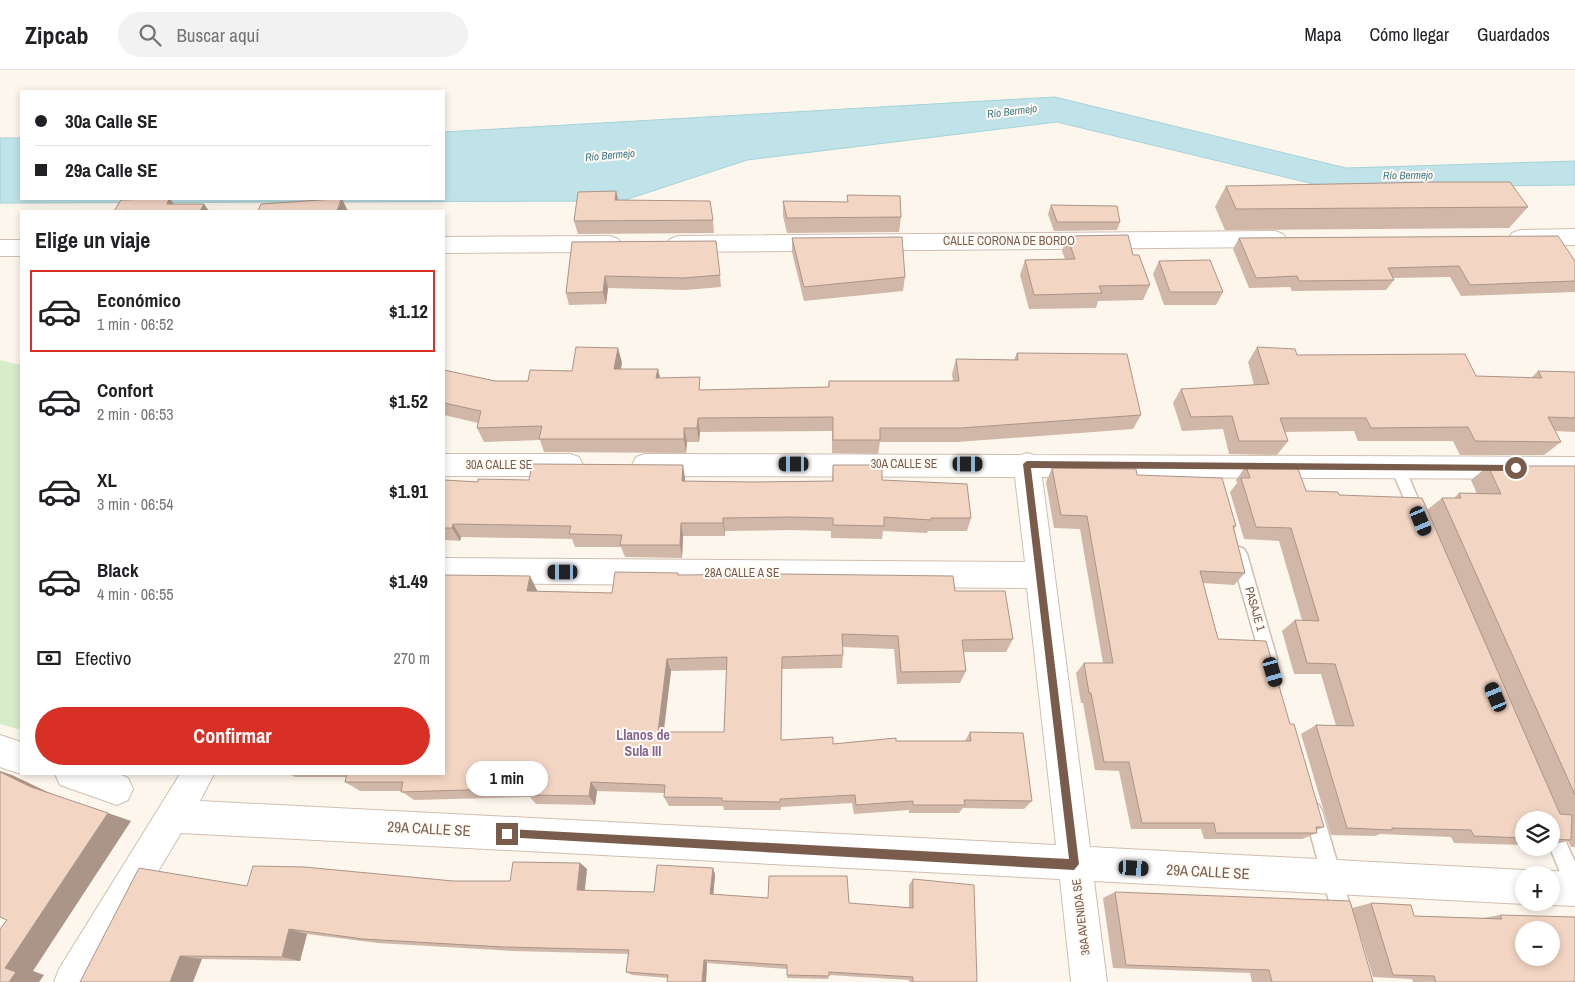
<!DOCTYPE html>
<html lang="es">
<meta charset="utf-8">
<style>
:root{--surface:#fff;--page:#f2f2f2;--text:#202124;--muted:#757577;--line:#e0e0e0;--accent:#d93025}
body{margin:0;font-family:"Archivo Narrow",sans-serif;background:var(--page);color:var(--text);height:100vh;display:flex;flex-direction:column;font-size:19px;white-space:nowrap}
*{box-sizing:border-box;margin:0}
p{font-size:16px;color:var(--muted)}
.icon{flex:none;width:28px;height:28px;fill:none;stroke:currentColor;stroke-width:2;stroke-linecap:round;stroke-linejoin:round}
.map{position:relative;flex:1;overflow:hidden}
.panel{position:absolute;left:20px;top:140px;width:425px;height:565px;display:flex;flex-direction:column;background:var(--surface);border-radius:0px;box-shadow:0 2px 8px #0003}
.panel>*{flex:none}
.hud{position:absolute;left:20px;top:20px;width:425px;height:110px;border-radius:0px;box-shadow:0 2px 8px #0003;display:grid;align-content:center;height:110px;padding:0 15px;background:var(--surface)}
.buttons{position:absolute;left:1515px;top:741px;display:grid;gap:10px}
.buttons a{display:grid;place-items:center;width:45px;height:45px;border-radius:50%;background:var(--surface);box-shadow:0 2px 8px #0003;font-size:25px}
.end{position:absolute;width:22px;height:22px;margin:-11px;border:6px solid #7a5c4d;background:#fff;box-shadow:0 0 0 2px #fff}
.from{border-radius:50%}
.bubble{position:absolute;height:35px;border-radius:18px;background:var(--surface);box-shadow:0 2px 8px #0003;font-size:16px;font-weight:700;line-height:35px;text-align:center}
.car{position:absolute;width:15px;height:30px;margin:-15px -8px;border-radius:6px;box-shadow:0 0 4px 1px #0007;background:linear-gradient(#222 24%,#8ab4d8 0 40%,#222 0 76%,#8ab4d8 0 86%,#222 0)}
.hud b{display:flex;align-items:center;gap:18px;height:48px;font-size:19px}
.hud b+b{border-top:1px solid var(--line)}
.hud i{width:12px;height:12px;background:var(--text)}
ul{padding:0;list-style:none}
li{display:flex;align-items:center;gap:15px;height:82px;margin:0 10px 8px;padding:0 5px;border:2px solid transparent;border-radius:0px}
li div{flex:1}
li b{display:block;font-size:19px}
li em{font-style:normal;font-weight:700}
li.active{border-color:var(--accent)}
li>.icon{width:45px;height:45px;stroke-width:1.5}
h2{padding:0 15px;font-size:22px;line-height:60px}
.pay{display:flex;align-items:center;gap:12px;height:55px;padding:0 15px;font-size:19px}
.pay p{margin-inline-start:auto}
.button{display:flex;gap:10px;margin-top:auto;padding:10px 15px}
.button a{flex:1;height:58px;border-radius:30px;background:var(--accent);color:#fff;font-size:20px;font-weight:700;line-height:58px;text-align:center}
header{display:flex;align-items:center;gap:30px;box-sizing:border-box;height:70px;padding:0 25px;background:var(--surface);border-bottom:1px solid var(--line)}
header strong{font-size:24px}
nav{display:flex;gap:28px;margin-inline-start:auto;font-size:18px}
.search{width:350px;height:45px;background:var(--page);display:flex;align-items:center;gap:12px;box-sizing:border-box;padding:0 18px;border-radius:28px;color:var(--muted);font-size:19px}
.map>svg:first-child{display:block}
</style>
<header>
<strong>Zipcab</strong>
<div class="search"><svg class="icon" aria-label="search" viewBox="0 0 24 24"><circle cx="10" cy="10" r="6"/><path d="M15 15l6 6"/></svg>Buscar aquí</div>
<nav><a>Mapa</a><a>Cómo llegar</a><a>Guardados</a></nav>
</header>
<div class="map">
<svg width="1575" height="912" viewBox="0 0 1575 912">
<rect width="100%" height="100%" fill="#fdf6ec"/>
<path fill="#d8ecc9" d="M0,290l21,5v365l-21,-6z"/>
<path fill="#bfe3e8" stroke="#a5d3da" d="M1055,27l291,71 229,-7v24l-245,3 -273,-66 -310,38 -125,41 -622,2v-65h21v61h423v-67z"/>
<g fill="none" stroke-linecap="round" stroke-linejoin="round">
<g stroke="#d1beb0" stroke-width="3">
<g id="lane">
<path d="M1398,392l5,2 2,4 20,47 -2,4 -5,2 -5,-2 -2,-4 -20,-47 2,-4z"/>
<path d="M1239,477l5,2 3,5 30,105 -2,5 -6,3 -6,-3 -2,-5 -30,-105 3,-5z"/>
<path d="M1313,732l6,3 3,6 32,108 -3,7 -7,3 -7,-3 -3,-7 -30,-108 3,-6z"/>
<path d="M1551,749l6,3 18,40v31l-7,-2 -18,-43 1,-28h-3z"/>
</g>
</g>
<g stroke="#d1beb0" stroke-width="2">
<g id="street">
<path d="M1575,159v16l-55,1 -8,-3 -3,-5 3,-5 8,-3z"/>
<path d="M1275,161l8,3 3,5 -3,5 -8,3 -597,5 -8,-3 -3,-5 3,-5 8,-3z"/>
<path d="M610,166l8,3 3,5 -3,5 -8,3 -166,1v-16z"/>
<rect x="0" y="170" width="21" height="16"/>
<path d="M1027,383l7,2 541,2v22l-533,-2 48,370 434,23 12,5h-12v27h4l-4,2 -430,-23 13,101h-36l-11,-103 -879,-46 -89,149h-38l5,-13 121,-195h34l-14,27 856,44 -29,-257 -583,-5v-25l581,4 -10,-85 -370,-1 -9,-3 -4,-8 4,-8 9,-3 376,1z"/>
<path d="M444,384h126l9,3 4,8 -4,8 -9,3h-126z"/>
<path d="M0,665l21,7v32l-21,-7z"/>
<path d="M55,704h64l9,4 5,11 -5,11 -11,5 -57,-20z"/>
<path d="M1551,801l24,1v34l-24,-1 -6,-3h6v-27h-10z"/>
</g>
</g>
<use href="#lane" fill="#fff" fill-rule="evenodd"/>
<use href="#street" fill="#fff" fill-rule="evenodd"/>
</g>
<g fill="#d1b7a8" fill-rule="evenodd">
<path d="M1226,116l302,21 -19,21 -284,2 -10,-23z"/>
<path d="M616,121l2,9 95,20 1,13 -136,1 -4,-13z"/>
<path d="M847,125l54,22 -2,15 -112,1 -4,-17v-15l64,1z"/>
<path d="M1051,135l69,17 -3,8 -63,1 -6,-17z"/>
<path d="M1067,166l66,19 17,30 -7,15 -45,1 -2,7 -67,1 -9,-34 5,-15 40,-1 -3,-8z"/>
<path d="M792,168l113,39 -2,14 -99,10 -12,-49z"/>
<path d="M1239,168l336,23v31l-114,4 -11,-19 -56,1v2l-8,10 -94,1 -2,-4 -41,1 -16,-39z"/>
<path d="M572,172l148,33 1,12 -36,3 -77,-2 -2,16 -37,1 -3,-12z"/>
<path d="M1159,191l64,31 -7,13h-52l-11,-31z"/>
<path d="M1257,277l40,8 179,21 55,2 7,-7 37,1v60l-20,-1 6,11 -17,13h-84l-7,-14h-95l-4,-10 -69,1 3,9 -11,14 -48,-1 -6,-25 -41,2 -9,-28 8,-14 73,-4 -6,-23z"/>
<path d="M618,278l4,15 -1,6h37l2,9 41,12 127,-3 1,-6h124l-1,-7 4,-15 58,1 3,-7 124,62 -8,14 -176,13h-77l-2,12 -46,-1v-22l-132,1 -1,10h-12l-1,11 -142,-1 -4,-12 -56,2 -7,-14 1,-5 -34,-8v-45l51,11h33l44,-10z"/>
<path d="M833,395l49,15 89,38 -4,13h-39l-1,2 -44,-2 -1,8 -51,-1v-7l-40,-1 -66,1v5h-42l-1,22 -57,-1 -4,-10h-46l-3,-8 -111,-2 -1,4 -16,-1v-60l34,2 51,-2 156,-2v3l68,1 79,-1z"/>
<path d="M1246,396l60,25 121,19 15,-12h12l5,-5 18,1 -6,-14 17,-14h87v381h-4l-3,-6 -17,4v-25h-27v25l-70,-2 -3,-6 -71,-3 -5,2 -44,-1 -30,-101 15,-9 20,1 -15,-52h-27l-12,-43 13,-11h7l-23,-79 -35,-2 -14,-47 7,-9 -1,-3z"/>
<path d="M1052,398l85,7 99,51 -2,3 11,44 -11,12 -31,-2 15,56 72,85 34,103 -7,3v3l-15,6h-98l-3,-10h-70l-12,-58 -24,-1 -12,-67h-2l-5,-30 8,-10h19l-23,-134 -26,-1 -8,-46z"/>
<path d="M678,503l1,2 276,16 58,48 -7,13h-43l3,19 -6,12 -63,1 -3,-35 -51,-2v8l-1,13 -60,1 -1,71 52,4 63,-3h69l5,-9 62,69 -8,8 -61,-1 -4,5h-50v-3l-55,4 -2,-11 -71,4v3h-57l-1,-4h-54l-5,-9 1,-4 -68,-2 -2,14 -59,-1 -6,-7 -116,3 -13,-9h-41l-15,-9 2,-5h-52l-6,-3h155l93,-184v1l75,2zM727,600l-3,62h-60l7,-61z"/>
<path d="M580,793l7,6 -2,21 69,2 59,-24 2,7 -2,19 196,14v-23l4,-6 64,103h-68v-2l-80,-5 -1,4 -41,-1v-9l-80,-6 -1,19h-39l1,-4 -36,-3 -6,-3 3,-18 -116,-3 -135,-8 -71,-9 -7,27 -98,-2 -122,23 167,-96 206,-5h57z"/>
<path d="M1115,822l258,90h-121l-2,-9 -137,-5 -10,-70z"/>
<path d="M1371,833l43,13 69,2 17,-3 75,67h-162l-1,-3 -39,-2 -21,-69z"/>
</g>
<g fill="#aa9588">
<path d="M616,121l3,13 -4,-4z"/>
<path d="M169,129h1l9,12 -12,-7z"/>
<path d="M342,129l6,12h-11z"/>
<path d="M204,134l5,7h-9z"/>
<path d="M605,206l3,12 -2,16 -3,-12z"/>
<path d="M618,278l4,15 -4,20 -4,-14z"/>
<path d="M658,299l3,14 -5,-5z"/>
<path d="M698,348l2,14 -1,10 -2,-14z"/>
<path d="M684,358l3,14 -1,11 -2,-14z"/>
<path d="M683,395l2,13v16l-3,-13z"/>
<path d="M723,448l2,13v5l-2,-13z"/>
<path d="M681,453l2,13 -1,22 -2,-13z"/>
<path d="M453,454l8,13 -1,4 -8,-13z"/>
<path d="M530,506l7,14 -2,15 -8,-14z"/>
<path d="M667,589l4,12 -9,71 -4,-10z"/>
<path d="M0,701l12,4 44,21 -25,-9 -31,-15z"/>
<path d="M591,712l6,9 -2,14 -6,-9z"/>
<path d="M108,743l23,8 -98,150 11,4 -5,7h-30l-4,-14z"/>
<path d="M580,793l7,6 -3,26 -7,-5z"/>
<path d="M713,798l2,7 -2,24 -3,-5z"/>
<path d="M289,859l18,5 -7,27 -18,-4z"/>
<path d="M180,886l22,3 -9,23h-23z"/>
<path d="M704,890l3,3 -1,19h-4z"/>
</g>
<g fill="#f3d5c3" stroke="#aa9588" fill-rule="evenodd">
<path d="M1439,112h71l18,25 -292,2 -10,-23z"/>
<path d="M616,121l-1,9 95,1 3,19 -139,1 4,-29z"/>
<path d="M847,125l53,1 1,21 -114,1 -4,-17 65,1z"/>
<path d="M152,129h17l-2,5h37l-4,7h-86l7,-11z"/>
<path d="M335,129h6l-4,12h-79l3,-7z"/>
<path d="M1051,135l66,1 3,16h-63z"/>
<path d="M1128,165l5,20h6l11,30 -51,1 3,7 -68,2 -9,-35 50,-1 -8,-23z"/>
<path d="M1558,166l17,25v20l-105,4 -11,-19 -71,2 6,12 -95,1 -2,-5 -41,2 -17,-40z"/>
<path d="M902,167l3,40 -101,10 -12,-49z"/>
<path d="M716,171l4,34 -37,3 -78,-2 -2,16 -37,1 6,-51z"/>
<path d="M1210,190l13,32h-53l-11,-31z"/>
<path d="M576,277l42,1 -4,21h44l-2,9 44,-1 -1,13 130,-3v-6h130l-3,-22 62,1 -1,-7 110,1 14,61 -180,13h-81v12h-47v-23l-135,1 -1,10h-13v11h-145l3,-13 -65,2 4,-17 -37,-8v-33l51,11h33l2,-11 42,1z"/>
<path d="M1257,277l38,2 2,6 168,-1 11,22 66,2 -4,-7 37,1v46l-27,-1 13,25 -86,-1 -7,-14 -97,1 -5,-10h-86l8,23h-49l-7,-25 -41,1 -10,-28 88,-5z"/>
<path d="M532,394l151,1 -1,16 71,1 80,-1v-16h49v15l85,4 4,34h-40v2l-47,-3v9l-51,-1v-7l-42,-1 -68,1v5h-42l-1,22h-60l2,-10 -53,-1 2,-8 -118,-2 -1,4h-8v-48l34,2v-3l51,1z"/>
<path d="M1246,396h51l9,25 32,1 1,3 83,3 138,316 12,1 -1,25 -20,-1v-19h-27v18l-50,-2 -3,-6 -79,-2v2l-45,-2 -31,-103 38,1 -19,-62 -28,-1 -12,-43 24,1 -28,-93 -35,-1 -15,-49h9z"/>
<path d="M1488,396h87v329l-133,-297h19l-2,-5 42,1z"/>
<path d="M1052,398l84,1 1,6 85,3 14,48h-3l12,47 -45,-2 18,68 48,2 24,83h4l30,103h-8l1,6h-101l-2,-10h-72l-13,-61h-25l-13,-69h-2l-5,-30h29l-26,-147 -26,-1z"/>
<path d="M615,502l63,1v2l105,-1 170,2 2,15h50l8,48 -51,1 4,31 -65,1 -3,-36 -56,-2 1,21 -61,2 -1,83 52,-3v7l63,-6v3h75l-1,-9 53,1 9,68 -68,-1 1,5h-52v-4l-57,4 -1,-10 -75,4v3l-58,-1v-3l-58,-1 1,-12 -74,-3 -2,14 -61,-1 1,-7 -128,4 2,-10h-58l2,-8h97v-199l86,1 -3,15 85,2zM727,587l-3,75h-66l9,-73z"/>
<path d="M0,702l31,15 77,26 -103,155 11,4 -7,10h-9v-53l7,-9 -7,-3z"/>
<path d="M513,792l67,1 -3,27 77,2 3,-27 56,3 -3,26 58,4 1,-22h78l2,27 64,5v-29l61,6 3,97h-64v-5l-84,-5v4l-42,-1v-10l-83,-5 -2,22h-35l1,-7 -42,-3 3,-22 -126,-3 -140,-8 -74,-10 -7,28 -102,-1 -10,26h-90l59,-114 108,18 6,-20 51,1 149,14h57z"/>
<path d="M1115,822l235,9 23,81h-101l-3,-12 -143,-5z"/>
<path d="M1371,833l40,2 3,11 88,3 -2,-4 75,2v65h-139l-2,-6 -41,-1zM1524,860h27v28h-27z"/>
</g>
<path fill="#7a5c4d" d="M1027,391l489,4 4,3 -4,3 -485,-3 48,396 -5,6 -571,-33v-7l4,-1 562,30 -46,-395z"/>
<g text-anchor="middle" stroke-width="4" stroke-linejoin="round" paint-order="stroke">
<g font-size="11" font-style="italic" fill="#437c86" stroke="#fffaf3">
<text transform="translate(1012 41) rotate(-7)" y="4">Río Bermejo</text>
<text transform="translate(610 85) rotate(-5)" y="4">Río Bermejo</text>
<text transform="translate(1408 105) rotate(-1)" y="4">Río Bermejo</text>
</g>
<g font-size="12" fill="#7a5c4d" stroke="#fffaf3">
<text x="1009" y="175">CALLE CORONA DE BORDO</text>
<text x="904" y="398">30A CALLE SE</text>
<text x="499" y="399">30A CALLE SE</text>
<text x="742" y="507">28A CALLE A SE</text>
<text transform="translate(1255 539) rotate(74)" y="4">PASAJE 1</text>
<text transform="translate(1081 847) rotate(-97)" y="4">36A AVENIDA SE</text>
</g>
<g font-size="14" font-weight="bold" fill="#846695" stroke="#fffaf3">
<text x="643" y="670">Llanos de<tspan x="643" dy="16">Sula III</tspan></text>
</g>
<g font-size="15" fill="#7a5c4d" stroke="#fffaf3">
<text transform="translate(429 759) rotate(3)" y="5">29A CALLE SE</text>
<text transform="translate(1208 802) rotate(3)" y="5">29A CALLE SE</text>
</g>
</g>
</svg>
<div class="buttons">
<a><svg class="icon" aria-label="layers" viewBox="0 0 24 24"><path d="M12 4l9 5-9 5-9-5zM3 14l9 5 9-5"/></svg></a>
<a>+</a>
<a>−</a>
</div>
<i class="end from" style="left:1516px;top:398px"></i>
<i class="end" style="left:507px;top:764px"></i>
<div class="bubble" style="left:466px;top:691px;width:82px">1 min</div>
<i class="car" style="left:794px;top:394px;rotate:270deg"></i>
<i class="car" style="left:968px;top:394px;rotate:90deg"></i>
<i class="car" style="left:1421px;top:451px;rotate:157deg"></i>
<i class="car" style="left:563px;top:502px;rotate:270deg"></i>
<i class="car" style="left:1273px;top:602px;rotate:164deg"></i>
<i class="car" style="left:1496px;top:627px;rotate:337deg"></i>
<i class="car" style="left:1134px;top:798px;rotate:93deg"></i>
<div class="hud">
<b><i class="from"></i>30a Calle SE</b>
<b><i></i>29a Calle SE</b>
</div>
<section class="panel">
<h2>Elige un viaje</h2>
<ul>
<li class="active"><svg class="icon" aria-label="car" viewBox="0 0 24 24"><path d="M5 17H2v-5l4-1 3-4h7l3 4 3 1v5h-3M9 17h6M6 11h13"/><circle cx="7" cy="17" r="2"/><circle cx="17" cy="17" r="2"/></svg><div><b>Económico</b><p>1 min · 06:52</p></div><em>$1.12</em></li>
<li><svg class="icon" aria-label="car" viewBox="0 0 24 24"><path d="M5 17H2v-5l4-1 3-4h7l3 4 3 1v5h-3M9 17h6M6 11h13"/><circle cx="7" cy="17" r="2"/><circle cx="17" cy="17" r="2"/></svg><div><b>Confort</b><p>2 min · 06:53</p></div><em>$1.52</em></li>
<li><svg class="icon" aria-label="car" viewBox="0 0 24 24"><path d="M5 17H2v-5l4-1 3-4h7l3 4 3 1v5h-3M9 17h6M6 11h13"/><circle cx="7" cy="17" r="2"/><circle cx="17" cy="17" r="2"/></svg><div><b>XL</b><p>3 min · 06:54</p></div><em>$1.91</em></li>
<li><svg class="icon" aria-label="car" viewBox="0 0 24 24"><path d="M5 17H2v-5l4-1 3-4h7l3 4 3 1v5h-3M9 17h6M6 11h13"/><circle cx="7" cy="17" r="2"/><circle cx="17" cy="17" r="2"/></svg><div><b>Black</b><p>4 min · 06:55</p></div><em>$1.49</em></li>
</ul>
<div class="pay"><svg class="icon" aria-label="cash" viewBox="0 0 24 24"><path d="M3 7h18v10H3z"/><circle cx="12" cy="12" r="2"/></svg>Efectivo<p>270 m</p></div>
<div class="button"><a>Confirmar</a></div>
</section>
</div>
